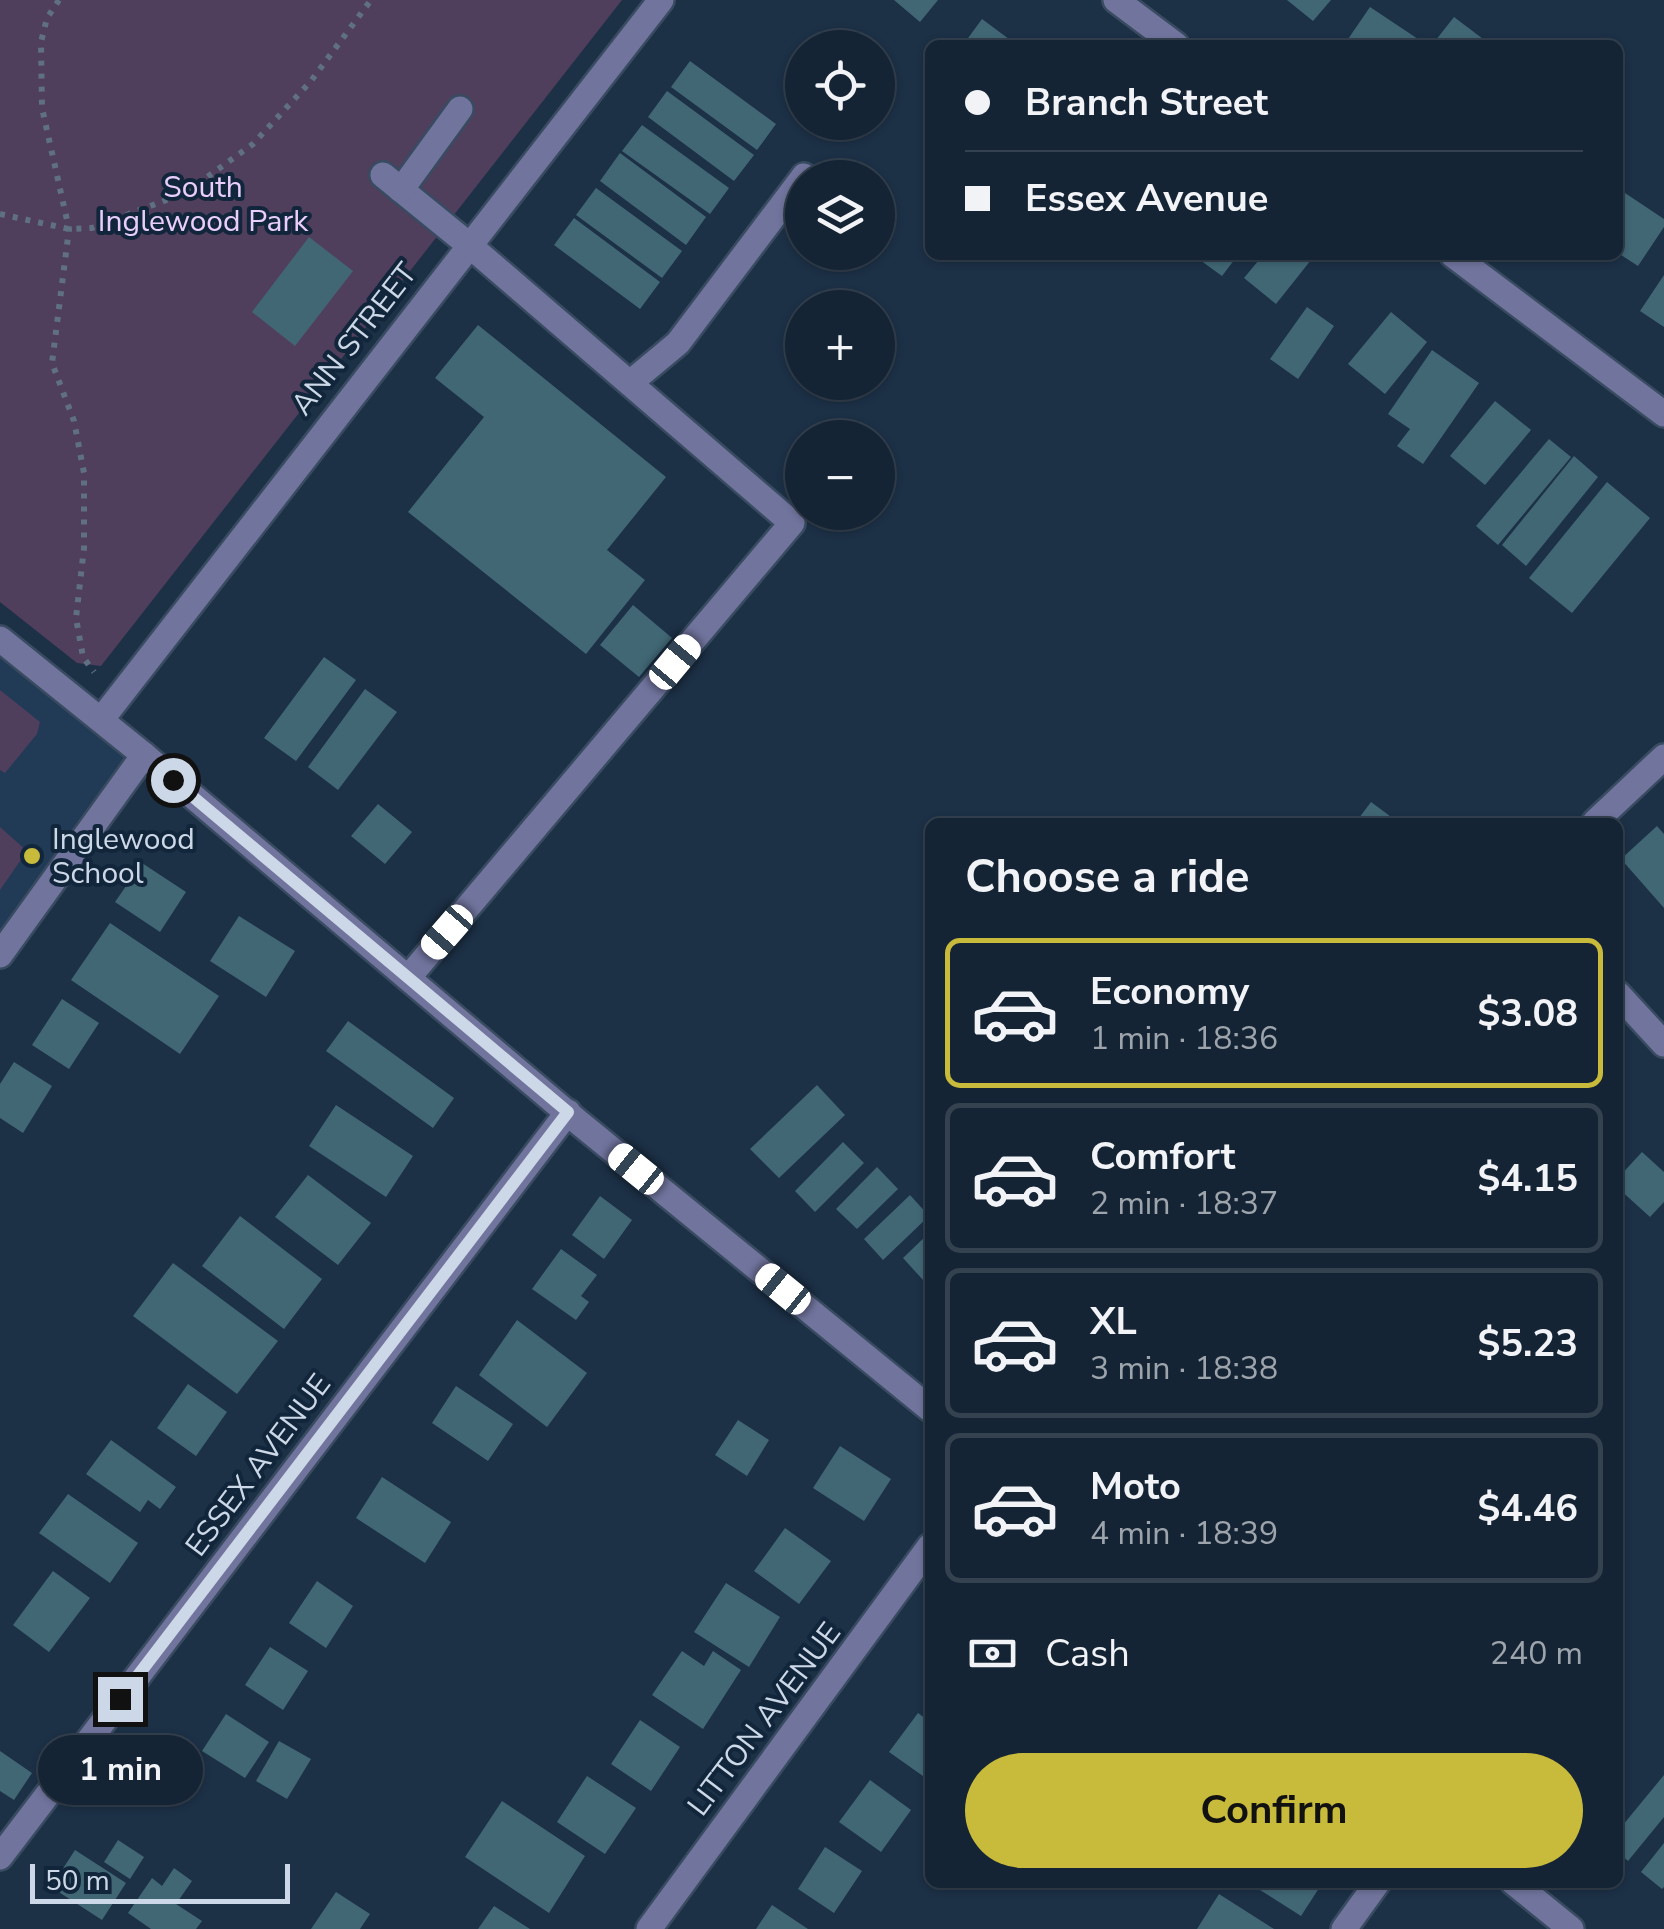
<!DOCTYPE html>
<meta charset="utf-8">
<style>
:root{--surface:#152434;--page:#223040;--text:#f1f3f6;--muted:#9da4ac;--line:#34414f;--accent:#c8bb3b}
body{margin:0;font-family:"Nunito Sans",sans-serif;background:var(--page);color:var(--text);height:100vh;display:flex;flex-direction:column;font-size:38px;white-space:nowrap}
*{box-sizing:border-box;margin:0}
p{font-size:32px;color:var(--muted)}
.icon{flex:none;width:55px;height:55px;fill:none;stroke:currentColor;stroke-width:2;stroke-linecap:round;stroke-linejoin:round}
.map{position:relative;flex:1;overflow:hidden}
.drawer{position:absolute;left:925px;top:818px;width:698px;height:1070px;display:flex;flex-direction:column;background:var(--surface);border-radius:15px;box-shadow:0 2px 8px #0004,0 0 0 2px var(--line)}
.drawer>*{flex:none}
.banner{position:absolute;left:925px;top:40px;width:698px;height:220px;border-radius:15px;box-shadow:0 2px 8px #0004,0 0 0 2px var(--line);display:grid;align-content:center;height:220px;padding:0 40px;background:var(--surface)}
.buttons{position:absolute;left:785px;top:30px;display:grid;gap:20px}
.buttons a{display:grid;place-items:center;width:110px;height:110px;border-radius:50%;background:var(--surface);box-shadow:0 2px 8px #0004,0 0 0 2px var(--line);font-size:50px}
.scale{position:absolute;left:30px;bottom:25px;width:260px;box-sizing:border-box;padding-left:10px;border:5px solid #ccd8e7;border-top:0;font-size:28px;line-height:35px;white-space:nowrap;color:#ccd8e7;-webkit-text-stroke:8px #12263b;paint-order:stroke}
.end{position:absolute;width:45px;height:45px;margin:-22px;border:12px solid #ccd8e7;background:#111;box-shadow:0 0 0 5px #111}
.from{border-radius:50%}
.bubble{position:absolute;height:70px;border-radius:35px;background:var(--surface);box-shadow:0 2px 8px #0004,0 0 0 2px var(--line);font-size:32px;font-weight:700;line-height:70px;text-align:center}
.car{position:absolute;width:30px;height:60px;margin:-30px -15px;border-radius:12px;box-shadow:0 0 8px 2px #0007;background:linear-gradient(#fff 24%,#345 0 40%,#fff 0 76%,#345 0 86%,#fff 0)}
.banner b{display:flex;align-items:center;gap:35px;height:95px;font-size:38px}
.banner b+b{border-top:2px solid var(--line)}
.banner i{width:25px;height:25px;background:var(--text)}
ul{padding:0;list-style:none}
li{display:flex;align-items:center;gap:30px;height:150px;margin:0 20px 15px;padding:0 20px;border:5px solid var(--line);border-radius:15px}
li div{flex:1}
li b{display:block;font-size:38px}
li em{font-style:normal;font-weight:700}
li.selected{border-color:var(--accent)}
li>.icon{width:90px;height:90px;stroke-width:1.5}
h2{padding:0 40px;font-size:45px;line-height:120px}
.pay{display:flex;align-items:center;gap:25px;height:110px;padding:0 40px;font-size:38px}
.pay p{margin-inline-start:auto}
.cta{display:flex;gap:20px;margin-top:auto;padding:20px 40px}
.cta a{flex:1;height:115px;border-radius:60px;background:var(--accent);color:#111;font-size:40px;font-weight:700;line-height:115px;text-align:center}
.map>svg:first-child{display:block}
</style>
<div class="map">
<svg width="1664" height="1929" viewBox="0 0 1664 1929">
<rect width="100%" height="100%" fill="#1c3046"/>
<path fill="#213a55" d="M0,646l144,109 -144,182z"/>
<g fill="#503e5d">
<path d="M0,0h622l-521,666 -24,-3 -77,-61z"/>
<path d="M0,690l40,32 -3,12 -32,39 -5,-3z"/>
<path d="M0,827l27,24 -27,39z"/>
</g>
<g fill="#416775">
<path d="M894,0h44l-18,22z"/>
<path d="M1287,0h44l-18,21z"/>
<path d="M1370,7l48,32 -3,6h-71z"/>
<path d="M1454,17l37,28h-59z"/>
<path d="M982,19l35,26h-54z"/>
<path d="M690,61l86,63 -19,26 -86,-63z"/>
<path d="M667,91l87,64 -20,26 -86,-64z"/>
<path d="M642,125l87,63 -19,26 -88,-63z"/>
<path d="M620,153l86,64 -20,28 -86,-64z"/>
<path d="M596,188l86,63 -20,27 -86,-63z"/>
<path d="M1622,191l42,28v8l-26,39 -20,-13v-55z"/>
<path d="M574,218l86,64 -20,27 -86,-64z"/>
<path d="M309,237l44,34 -58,75 -43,-34z"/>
<path d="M1193,255h45l-16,21z"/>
<path d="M1263,255h52l-39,49 -32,-26z"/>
<path d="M1664,275v52l-24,-16z"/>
<path d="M1307,307l27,19 -36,53 -28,-20z"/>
<path d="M1391,312l36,30 -42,52 -37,-30z"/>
<path d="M478,325l188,152 -59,73 38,30 -59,74 -178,-142 76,-95 -49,-39z"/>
<path d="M1432,350l47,33 -56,81 -26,-18 13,-17 -22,-15z"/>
<path d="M1495,401l36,29 -46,55 -35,-29z"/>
<path d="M1549,439l22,18 -73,88 -22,-19z"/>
<path d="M1574,456l24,21 -72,89 -24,-21z"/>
<path d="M1607,482l43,36 -78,95 -43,-35z"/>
<path d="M633,605l39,33 -33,39 -39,-32z"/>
<path d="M324,657l32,23 -60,81 -32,-23z"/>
<path d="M365,689l32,23 -59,78 -30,-23z"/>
<path d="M1371,802l27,20h-42z"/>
<path d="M378,804l34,28 -27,32 -34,-28z"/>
<path d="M1657,826l7,8v74l-43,-49z"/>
<path d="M142,863l44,29 -26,40 -45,-30z"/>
<path d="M239,916l56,35 -29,46 -56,-36z"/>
<path d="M110,923l109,73 -39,58 -109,-74z"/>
<path d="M62,999l37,24 -30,46 -37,-24z"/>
<path d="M348,1021l106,77 -21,30 -107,-77z"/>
<path d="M14,1062l38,24 -29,47 -23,-15v-34z"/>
<path d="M817,1085l28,30 -66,63 -29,-29z"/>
<path d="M336,1105l77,51 -27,41 -77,-51z"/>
<path d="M843,1142l21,21 -49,49 -20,-21z"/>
<path d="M1642,1152l22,20v30l-14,15 -32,-29v-10z"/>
<path d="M877,1167l21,22 -41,40 -21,-20z"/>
<path d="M308,1175l63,48 -33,42 -63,-48z"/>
<path d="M910,1195l19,21 -46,44 -19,-21z"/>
<path d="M600,1196l32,24 -28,39 -32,-24z"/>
<path d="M240,1216l82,63 -38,50 -82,-63z"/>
<path d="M930,1232v42l-7,6 -20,-22z"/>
<path d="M561,1249l36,26 -16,21 8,6 -13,18 -44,-31z"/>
<path d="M173,1263l105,78 -41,53 -104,-78z"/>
<path d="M517,1320l70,53 -40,54 -68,-52z"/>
<path d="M188,1384l39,28 -31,44 -39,-28z"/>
<path d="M456,1386l57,38 -25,37 -56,-38z"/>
<path d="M738,1420l31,20 -22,36 -32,-21z"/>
<path d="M111,1440l65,47 -16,22 -12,-9 -8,12 -54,-38z"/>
<path d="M840,1446l51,33 -27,42 -51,-33z"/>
<path d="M382,1477l69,45 -26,41 -69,-45z"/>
<path d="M68,1494l70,49 -28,40 -71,-50z"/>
<path d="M785,1528l46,33 -32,43 -45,-33z"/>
<path d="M53,1571l37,27 -41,54 -36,-27z"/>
<path d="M317,1581l36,25 -27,42 -37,-25z"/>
<path d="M726,1583l54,34 -31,50 -55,-35z"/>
<path d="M270,1647l38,24 -25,39 -38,-25z"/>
<path d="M682,1651l22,15 9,-15 28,19 -38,59 -51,-34z"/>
<path d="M918,1713l12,9v59l-41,-29z"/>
<path d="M226,1714l43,28 -24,36 -43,-27z"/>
<path d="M640,1720l40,27 -29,44 -40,-27z"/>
<path d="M279,1741l32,18 -24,40 -31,-18z"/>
<path d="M0,1751l32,22 -18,27 -14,-9z"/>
<path d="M1664,1775v42l-36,44 -10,-9v-21z"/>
<path d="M587,1776l49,32 -31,46 -48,-32z"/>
<path d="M870,1780l41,30 -30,42 -42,-30z"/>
<path d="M502,1801l83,55 -36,57 -84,-56z"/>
<path d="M118,1840l26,17 -14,22 -26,-17z"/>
<path d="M1664,1843v44l-2,2 -21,-17z"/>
<path d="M825,1847l37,24 -28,42 -36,-24z"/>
<path d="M75,1850l51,33 -24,37 -51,-33z"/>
<path d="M174,1868l18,13 -16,23 26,17 -6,8h-45l-23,-16 24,-35 10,8z"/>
<path d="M1264,1882h59l-22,34 -41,-26z"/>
<path d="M336,1892l34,22 -10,15h-49z"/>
<path d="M1219,1894l55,35h-77z"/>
<path d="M772,1905l36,24h-52z"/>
<path d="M494,1906l36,23h-52z"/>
</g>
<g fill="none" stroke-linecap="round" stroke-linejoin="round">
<g stroke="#384b60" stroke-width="30">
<g id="minor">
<path d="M1116,0l60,45"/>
<path d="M383,175l86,70 323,278 -384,455"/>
<path d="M401,190l59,-81"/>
<path d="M1453,255l211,159"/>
<path d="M630,383l48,-40 126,-167"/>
<path d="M0,639l144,116 433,366 353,288"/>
<path d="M101,720l560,-720"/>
<path d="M1595,822l69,-65"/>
<path d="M0,955l144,-200"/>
<path d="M1618,994l46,50"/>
<path d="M0,1857l568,-745"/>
<path d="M1513,1882l58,47"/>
<path d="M649,1929l281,-383"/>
<path d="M1344,1929l34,-47"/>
</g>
</g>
<g stroke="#5f7083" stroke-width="6" stroke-dasharray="5 8" stroke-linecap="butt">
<path d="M59,0l-12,18 -6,24 1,66 27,121 -17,134 22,58 10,52v75l-8,70 7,39 11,15"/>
<path d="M0,214l69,15 23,-1 93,-35 68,-49 58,-63 60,-81"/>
</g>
<use href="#minor" stroke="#71749d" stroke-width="25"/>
</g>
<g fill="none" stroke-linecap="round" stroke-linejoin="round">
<path stroke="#ccd8e7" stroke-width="12" d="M120,1699l448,-587 -395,-332"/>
</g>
<circle fill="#c8bb3b" stroke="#12263b" stroke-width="4" cx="32" cy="856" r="10"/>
<g text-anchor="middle" stroke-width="8" stroke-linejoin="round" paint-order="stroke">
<g font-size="30" fill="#e9cefb" stroke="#12263b">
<text x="203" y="197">South<tspan x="203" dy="34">Inglewood Park</tspan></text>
</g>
<g font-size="30" fill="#ccd8e7" stroke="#12263b">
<text transform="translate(354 339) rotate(-52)" y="10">ANN STREET</text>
<text transform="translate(258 1465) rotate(-53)" y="10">ESSEX AVENUE</text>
<text transform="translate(764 1719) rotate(-53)" y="10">LITTON AVENUE</text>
</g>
<g font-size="30" fill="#ccd8e7" stroke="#12263b" text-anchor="start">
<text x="52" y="849">Inglewood<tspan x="52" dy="34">School</tspan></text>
</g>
</g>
</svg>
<div class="buttons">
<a><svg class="icon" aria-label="locate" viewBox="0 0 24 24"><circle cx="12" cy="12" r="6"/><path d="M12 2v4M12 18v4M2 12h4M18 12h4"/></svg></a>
<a><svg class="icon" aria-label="layers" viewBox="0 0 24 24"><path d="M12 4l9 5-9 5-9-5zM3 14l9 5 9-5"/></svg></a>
<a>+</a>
<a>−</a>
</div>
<div class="scale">50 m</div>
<i class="end from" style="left:173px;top:780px"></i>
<i class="end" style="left:120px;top:1699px"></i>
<div class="bubble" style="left:38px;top:1735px;width:165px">1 min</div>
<i class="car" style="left:675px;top:662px;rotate:40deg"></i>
<i class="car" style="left:447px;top:932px;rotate:221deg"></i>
<i class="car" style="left:636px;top:1169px;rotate:309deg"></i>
<i class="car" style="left:783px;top:1289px;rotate:309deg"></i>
<div class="banner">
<b><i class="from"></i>Branch Street</b>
<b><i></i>Essex Avenue</b>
</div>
<section class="drawer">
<h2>Choose a ride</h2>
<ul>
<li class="selected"><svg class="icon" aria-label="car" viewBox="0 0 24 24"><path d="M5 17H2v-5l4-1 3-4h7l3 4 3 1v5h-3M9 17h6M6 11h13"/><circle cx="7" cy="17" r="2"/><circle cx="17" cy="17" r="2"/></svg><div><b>Economy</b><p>1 min · 18:36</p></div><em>$3.08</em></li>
<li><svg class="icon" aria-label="car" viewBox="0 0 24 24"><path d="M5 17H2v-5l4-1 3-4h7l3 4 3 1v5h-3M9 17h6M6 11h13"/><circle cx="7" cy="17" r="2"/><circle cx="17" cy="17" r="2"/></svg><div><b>Comfort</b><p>2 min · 18:37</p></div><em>$4.15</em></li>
<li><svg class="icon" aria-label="car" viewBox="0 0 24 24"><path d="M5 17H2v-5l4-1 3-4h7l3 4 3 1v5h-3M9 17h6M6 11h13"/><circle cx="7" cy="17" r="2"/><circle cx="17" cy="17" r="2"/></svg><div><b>XL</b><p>3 min · 18:38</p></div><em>$5.23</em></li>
<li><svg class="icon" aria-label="car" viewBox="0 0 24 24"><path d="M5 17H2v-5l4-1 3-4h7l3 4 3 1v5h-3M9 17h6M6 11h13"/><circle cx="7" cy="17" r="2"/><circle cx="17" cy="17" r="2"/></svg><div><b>Moto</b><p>4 min · 18:39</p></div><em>$4.46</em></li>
</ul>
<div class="pay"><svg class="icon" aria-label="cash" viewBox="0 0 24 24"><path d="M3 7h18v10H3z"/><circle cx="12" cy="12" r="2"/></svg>Cash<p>240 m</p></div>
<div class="cta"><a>Confirm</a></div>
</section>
</div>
